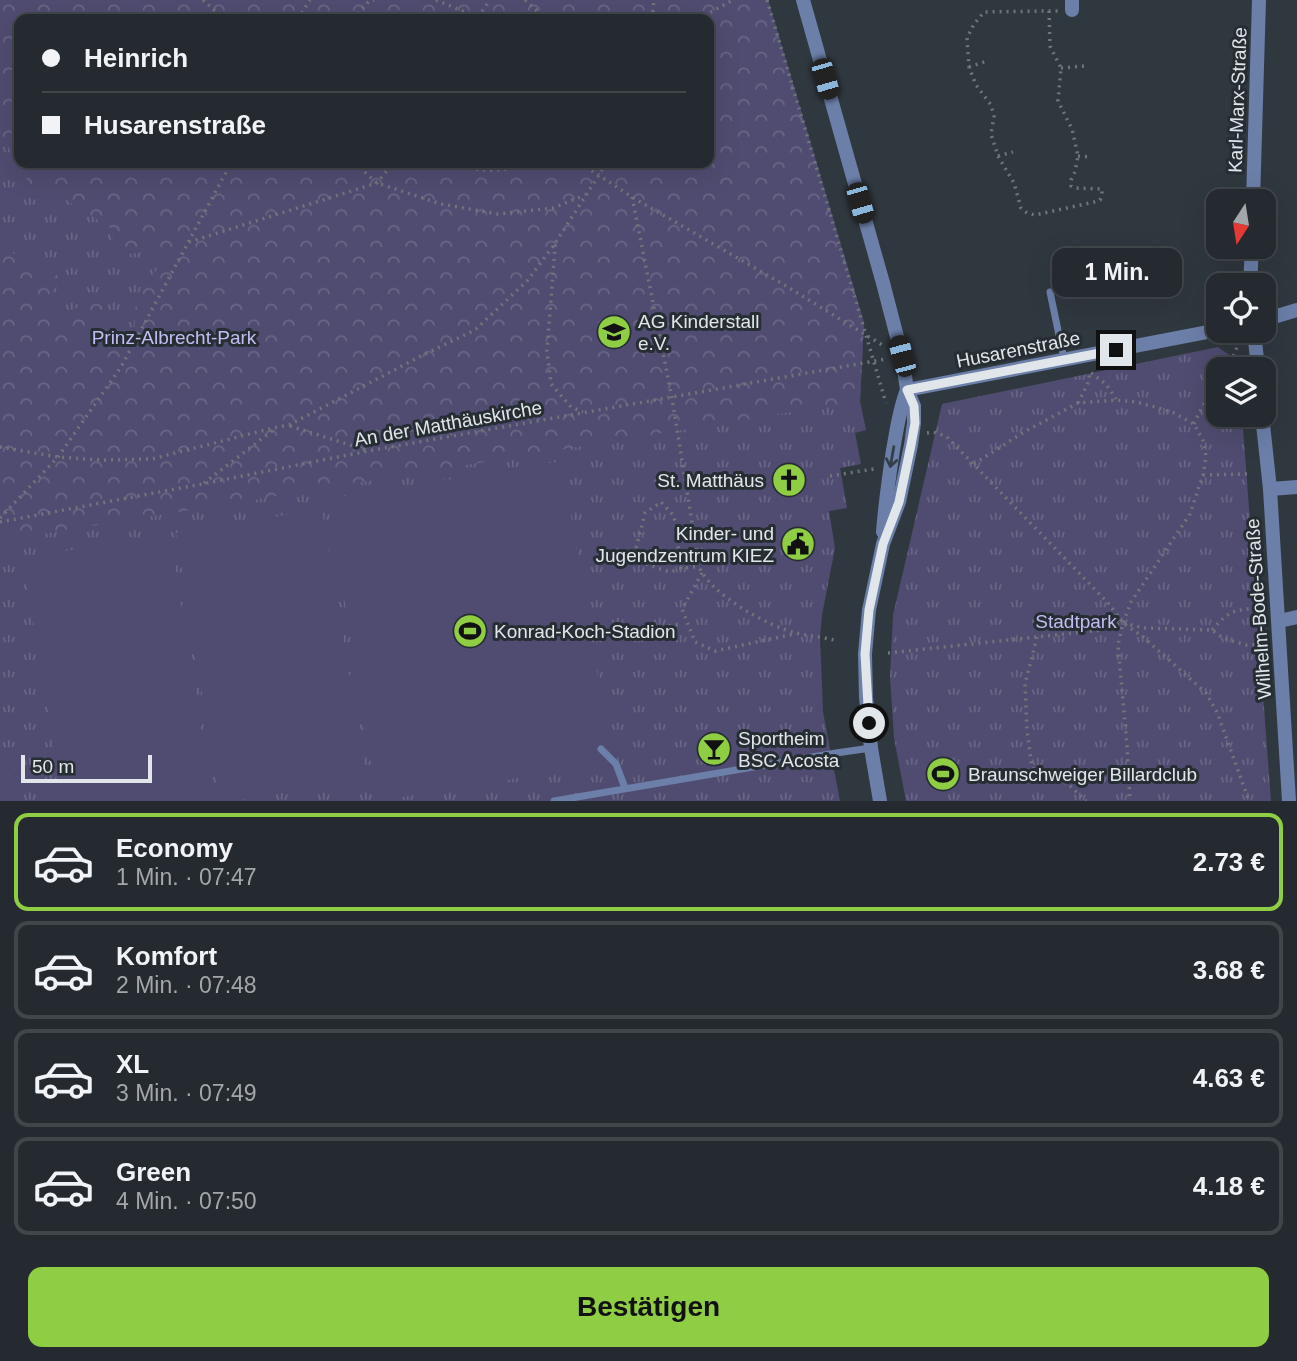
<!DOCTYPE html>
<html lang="de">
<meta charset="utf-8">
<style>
:root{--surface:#242a2f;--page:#30363b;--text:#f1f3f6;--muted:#a3a7aa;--line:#41464b;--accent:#8fcd42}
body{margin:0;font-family:Helvetica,sans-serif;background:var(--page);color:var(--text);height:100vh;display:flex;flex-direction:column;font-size:26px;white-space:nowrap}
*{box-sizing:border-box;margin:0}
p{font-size:23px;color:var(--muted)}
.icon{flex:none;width:38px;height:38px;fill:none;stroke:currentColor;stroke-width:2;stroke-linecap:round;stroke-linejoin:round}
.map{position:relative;height:801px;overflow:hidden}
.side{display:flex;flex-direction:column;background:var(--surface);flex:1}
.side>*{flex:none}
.banner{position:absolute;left:14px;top:14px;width:700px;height:154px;border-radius:14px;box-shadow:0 7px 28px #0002,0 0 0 2px var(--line);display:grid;align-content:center;height:154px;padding:0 28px;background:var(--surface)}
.needle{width:46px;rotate:192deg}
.tools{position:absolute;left:1206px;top:189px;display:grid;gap:14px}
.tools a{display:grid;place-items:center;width:70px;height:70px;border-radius:14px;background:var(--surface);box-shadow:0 7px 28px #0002,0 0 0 2px var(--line);font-size:35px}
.scale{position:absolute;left:21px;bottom:18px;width:131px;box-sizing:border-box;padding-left:7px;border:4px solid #e1e6ea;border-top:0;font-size:19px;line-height:24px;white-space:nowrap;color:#e1e6ea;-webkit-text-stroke:5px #262e34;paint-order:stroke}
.end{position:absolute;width:32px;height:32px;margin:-16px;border:9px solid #e1e6ea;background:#111;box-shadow:0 0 0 4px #111}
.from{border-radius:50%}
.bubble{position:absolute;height:49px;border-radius:14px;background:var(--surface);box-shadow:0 7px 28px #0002,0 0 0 2px var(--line);font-size:23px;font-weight:800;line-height:49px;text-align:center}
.car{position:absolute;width:21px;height:42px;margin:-21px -10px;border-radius:9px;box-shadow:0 0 5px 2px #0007;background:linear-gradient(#222 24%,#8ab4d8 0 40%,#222 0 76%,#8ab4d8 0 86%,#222 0)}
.banner b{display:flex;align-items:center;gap:24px;height:66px;font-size:26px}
.banner b+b{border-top:2px solid var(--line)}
.banner i{width:18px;height:18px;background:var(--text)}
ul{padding:12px 0 0;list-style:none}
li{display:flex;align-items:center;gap:21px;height:98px;margin:0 14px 10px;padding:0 14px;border:4px solid var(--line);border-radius:14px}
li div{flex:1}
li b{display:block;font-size:26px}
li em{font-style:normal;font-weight:800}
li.active{border-color:var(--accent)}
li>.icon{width:63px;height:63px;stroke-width:1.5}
.button{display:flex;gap:14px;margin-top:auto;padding:14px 28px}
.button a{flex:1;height:80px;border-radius:14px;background:var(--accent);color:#111;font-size:28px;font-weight:800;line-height:80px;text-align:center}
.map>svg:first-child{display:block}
</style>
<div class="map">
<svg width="1297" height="801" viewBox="0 0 1297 801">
<defs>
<pattern id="grass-tufts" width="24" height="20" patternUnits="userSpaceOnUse" patternTransform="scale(1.75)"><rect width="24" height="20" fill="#504c71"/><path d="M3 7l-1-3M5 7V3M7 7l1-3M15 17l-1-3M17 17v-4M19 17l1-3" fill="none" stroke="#696685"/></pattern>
<pattern id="forest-crowns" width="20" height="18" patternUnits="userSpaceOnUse" patternTransform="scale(1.75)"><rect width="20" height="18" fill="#504c71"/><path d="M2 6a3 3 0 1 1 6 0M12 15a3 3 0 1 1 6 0" fill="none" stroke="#696685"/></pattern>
</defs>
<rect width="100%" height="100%" fill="#30383f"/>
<g fill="url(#grass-tufts)" fill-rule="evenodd">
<path d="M0,0h768l96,323 -4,78 6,29 -11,3 6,31 -21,4 7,40 -18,3 6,37 -13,67 -2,22 3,75 17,89h-840zM19,19h690v144h-690z"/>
<path d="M1218,347l20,14 1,8h-21v46h24l29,386h-365l-12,-63 -4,-61 3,-62 49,-211z"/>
</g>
<path fill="url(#forest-crowns)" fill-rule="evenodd" d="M0,0h768l96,323 -4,78 -860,140v-310l11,21 53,27 -25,26 20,12 28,-15 16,3 8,36 23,-4 2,-39 20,-27 9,-22 -50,7 -3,-27 -52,-33 -27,-7 -33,-56zM392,10c18,1 36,2 52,9h265v144h-195l-24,1 -9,-1h-169v5l-61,9 -2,-14h-230v-144h349l9,-6z"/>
<g fill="#504c71">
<path d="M392,10c18,1 36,2 52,9h-76l9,-6z"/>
<path d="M249,163h63l1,5 -62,9z"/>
<path d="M562,461l50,302 -235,38 -49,-302z"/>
<path d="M322,509l44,270 -133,22h-13l-44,-268z"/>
<path d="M169,534l44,267h-150l-40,-243z"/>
<path d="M18,774l5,27h-23v-24z"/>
</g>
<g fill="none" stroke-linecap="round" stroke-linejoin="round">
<g stroke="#6e757b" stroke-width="3.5" stroke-dasharray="2 5" stroke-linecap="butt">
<path d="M203,0l21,19"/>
<path d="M436,0l46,19"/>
<path d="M525,0l21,19"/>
<path d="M767,0l119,403"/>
<path d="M1049,11l1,35 11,22 -3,33 14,28 6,27 -3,16 -4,8v6l4,2 27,1v7l-2,4 -6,2 -59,13 -8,-2 -6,-5 -7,-25 -16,-27 -7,-22 3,-18 -3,-11 -15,-20 -7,-18 -2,-29 7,-14 10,-12 65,-1h9"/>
<path d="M478,17l12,-17"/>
<path d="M298,19l12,-19"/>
<path d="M353,19l16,-18 5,-1"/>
<path d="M652,19l2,-19"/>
<path d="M698,19l35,-19"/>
<path d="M969,67l18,-6"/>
<path d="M1061,68l23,-2"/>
<path d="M998,156l15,-4"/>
<path d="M1078,156l12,1"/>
<path d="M354,163l23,20 64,21 57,10 55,-6 32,-13"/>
<path d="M449,163c30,8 49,11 79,0"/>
<path d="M580,163l52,34 149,86 103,63"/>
<path d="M632,197l40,201 27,168c10,28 69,60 97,67 13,3 26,4 38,7"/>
<path d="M189,242l188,-59 16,-20"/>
<path d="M554,245l1,3 -8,103 4,33 20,23 12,5"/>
<path d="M1228,369l10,-24"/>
<path d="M1078,403l10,-20 2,-11 16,12 10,15"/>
<path d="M1194,424l8,-17 16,-21"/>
<path d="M290,426l76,24"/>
<path d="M927,433l6,-1 13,4 164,169 13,18 19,13 64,57 11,19 32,89"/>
<path d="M0,447l58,10 43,3 51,-1 121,-31 16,-3 132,-69 54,-26 52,-49 27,-36 45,-70 6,-12"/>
<path d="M974,464l50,-32 54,-29 38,-3 20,2 19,5 19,6 20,11 10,18 2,15 -3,18 -13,39 -59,88 -8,21 -5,22 9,100 3,56"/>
<path d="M1203,475l46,-1"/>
<path d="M830,476l44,-7"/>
<path d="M204,483l68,-52 1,-3"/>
<path d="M0,518l58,-61 63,-90 110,-204"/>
<path d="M0,522l202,-38 166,-33 518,-92"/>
<path d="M681,569l-7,-53 -13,-14 -16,11 -12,47 37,12 11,-3 18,-3"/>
<path d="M702,573l-20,36 13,33 20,9 79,-17"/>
<path d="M655,628l26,-4"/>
<path d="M1212,630c19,-21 22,-20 49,-22"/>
<path d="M1037,637l-12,47 2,46 5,38 36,16 18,17"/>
<path d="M888,653l213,-23 22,-7 21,5 68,2 11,8 23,7 18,-1"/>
</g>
<g stroke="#6b7fa9" stroke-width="7">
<path d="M1050,292l14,67"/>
<path d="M601,749l15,15 9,24"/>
<path d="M554,801l282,-48 35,-5"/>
</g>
<g stroke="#6b7fa9" stroke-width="14">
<path d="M1072,0v10"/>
<path d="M1253,201l6,-201"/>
<path d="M1250,285l2,-38"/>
<path d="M1264,320l33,-10"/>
<path d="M1254,331l4,38"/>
<path d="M907,390l311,-60"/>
<path d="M1262,415l8,74 19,312"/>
<path d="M1270,489l27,-2"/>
<path d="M1279,621l18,-4"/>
</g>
<g stroke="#6b7fa9" stroke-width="14">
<path d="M803,0l80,283 19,73 5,34 7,16v17l-3,22 -12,57 -16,42 -14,66 -4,44 1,43 5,51 9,53"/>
<path d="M883,532c2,-28 6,-55 10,-82 4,-21 6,-40 14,-60"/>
</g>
</g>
<defs><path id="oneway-shaft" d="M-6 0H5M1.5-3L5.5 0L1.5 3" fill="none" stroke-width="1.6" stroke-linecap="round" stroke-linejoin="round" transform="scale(1.75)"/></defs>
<use stroke="#343e4b" href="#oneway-shaft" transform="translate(892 457) rotate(100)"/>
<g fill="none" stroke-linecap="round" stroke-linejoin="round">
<path stroke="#e1e6ea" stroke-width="9" d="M869,723l-4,-69 4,-44 14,-66 16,-42 12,-57 4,-22 -1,-17 -7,-16 209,-40"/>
</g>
<defs>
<g id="school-disc" transform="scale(1.75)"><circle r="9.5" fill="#8fcd42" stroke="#262e34"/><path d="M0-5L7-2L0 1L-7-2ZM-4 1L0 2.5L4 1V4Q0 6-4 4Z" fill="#111"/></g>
<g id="church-disc" transform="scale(1.75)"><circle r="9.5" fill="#8fcd42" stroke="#262e34"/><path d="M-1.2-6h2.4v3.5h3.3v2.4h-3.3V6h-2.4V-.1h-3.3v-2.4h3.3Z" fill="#111"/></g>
<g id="civic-disc" transform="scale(1.75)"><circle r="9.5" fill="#8fcd42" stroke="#262e34"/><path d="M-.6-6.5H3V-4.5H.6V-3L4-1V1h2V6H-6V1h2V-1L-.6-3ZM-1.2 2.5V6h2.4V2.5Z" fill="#111"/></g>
<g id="stadium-disc" transform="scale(1.75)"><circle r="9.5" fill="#8fcd42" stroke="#262e34"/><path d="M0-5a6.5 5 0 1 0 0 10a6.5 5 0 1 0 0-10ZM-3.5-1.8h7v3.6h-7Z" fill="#111"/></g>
<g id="bar-disc" transform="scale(1.75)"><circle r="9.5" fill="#8fcd42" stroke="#262e34"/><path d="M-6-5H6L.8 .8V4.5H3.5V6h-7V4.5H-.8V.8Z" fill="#111"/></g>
</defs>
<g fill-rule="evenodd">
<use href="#school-disc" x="614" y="332"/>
<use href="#church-disc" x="789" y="480"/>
<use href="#civic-disc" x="798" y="544"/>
<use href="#stadium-disc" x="470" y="631"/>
<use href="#bar-disc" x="714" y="749"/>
<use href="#stadium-disc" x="943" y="774"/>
</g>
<g text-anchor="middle" stroke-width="6" stroke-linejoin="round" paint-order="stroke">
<g font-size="19" fill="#e1e6ea" stroke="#262e34">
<text transform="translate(1237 100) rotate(-88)" y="7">Karl-Marx-Straße</text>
<text transform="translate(1018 349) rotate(-11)" y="7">Husarenstraße</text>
<text transform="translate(448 423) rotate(-10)" y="7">An der Matthäuskirche</text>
<text transform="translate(1258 609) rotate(-94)" y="7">Wilhelm-Bode-Straße</text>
</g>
<g font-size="19" fill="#e1e6ea" stroke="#262e34" text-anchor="start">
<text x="638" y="328">AG Kinderstall<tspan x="638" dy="22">e.V.</tspan></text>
<text x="764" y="487" text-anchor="end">St. Matthäus</text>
<text x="774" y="540" text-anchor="end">Kinder- und<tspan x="774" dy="22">Jugendzentrum KIEZ</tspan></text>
<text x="494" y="638">Konrad-Koch-Stadion</text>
<text x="738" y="745">Sportheim<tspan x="738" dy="22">BSC Acosta</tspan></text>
<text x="968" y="781">Braunschweiger Billardclub</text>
</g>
<g font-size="19" fill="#c1bdf2" stroke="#262e34">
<text x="174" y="344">Prinz-Albrecht-Park</text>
<text x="1076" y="628">Stadtpark</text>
</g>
</g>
</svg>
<div class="tools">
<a><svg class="needle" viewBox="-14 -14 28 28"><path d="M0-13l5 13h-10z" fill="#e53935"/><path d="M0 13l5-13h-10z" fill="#a3a7aa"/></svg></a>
<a><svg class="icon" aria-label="locate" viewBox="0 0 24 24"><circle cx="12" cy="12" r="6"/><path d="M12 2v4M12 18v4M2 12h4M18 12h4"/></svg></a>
<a><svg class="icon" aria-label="layers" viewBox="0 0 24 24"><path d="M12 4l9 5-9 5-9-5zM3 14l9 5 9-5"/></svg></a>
</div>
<div class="scale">50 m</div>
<i class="end from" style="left:869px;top:723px"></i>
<i class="end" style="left:1116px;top:350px"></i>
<div class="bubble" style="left:1052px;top:248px;width:130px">1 Min.</div>
<i class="car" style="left:825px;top:79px;rotate:164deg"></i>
<i class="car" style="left:860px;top:203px;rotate:164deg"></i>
<i class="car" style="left:902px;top:356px;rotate:345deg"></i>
<div class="banner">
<b><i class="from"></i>Heinrich</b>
<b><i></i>Husarenstraße</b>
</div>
</div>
<section class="side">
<ul>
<li class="active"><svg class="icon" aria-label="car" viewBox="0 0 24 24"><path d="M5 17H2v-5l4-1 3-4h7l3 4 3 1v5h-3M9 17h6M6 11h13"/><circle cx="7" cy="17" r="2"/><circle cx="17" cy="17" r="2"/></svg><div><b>Economy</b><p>1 Min. · 07:47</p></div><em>2.73 €</em></li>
<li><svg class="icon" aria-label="car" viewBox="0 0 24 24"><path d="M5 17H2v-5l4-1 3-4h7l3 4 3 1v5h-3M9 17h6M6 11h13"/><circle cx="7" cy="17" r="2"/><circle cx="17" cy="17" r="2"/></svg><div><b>Komfort</b><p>2 Min. · 07:48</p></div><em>3.68 €</em></li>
<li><svg class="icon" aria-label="car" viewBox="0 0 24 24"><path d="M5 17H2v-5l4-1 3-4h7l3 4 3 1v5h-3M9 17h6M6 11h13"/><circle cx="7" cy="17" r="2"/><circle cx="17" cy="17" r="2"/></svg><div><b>XL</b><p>3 Min. · 07:49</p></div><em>4.63 €</em></li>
<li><svg class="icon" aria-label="car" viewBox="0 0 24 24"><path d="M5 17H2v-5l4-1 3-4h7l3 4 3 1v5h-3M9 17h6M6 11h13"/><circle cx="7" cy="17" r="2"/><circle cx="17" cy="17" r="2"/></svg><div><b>Green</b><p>4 Min. · 07:50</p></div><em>4.18 €</em></li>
</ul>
<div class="button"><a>Bestätigen</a></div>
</section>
